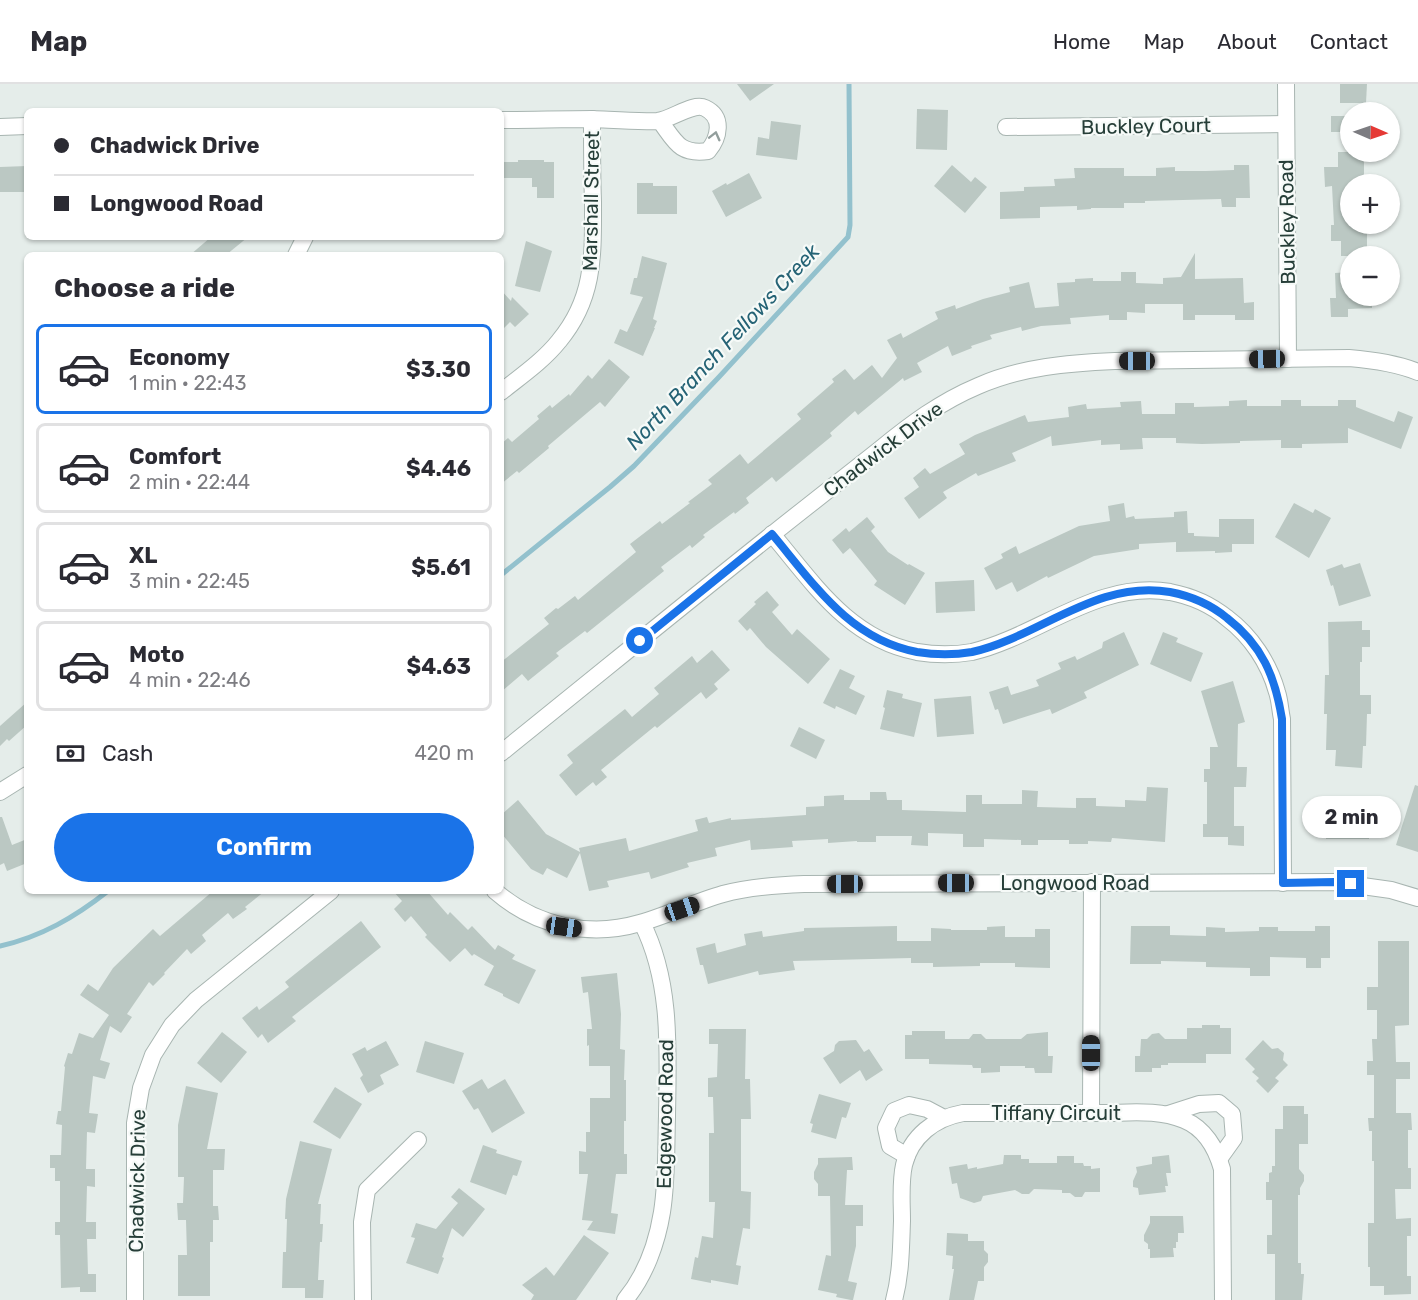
<!DOCTYPE html>
<meta charset="utf-8">
<style>
:root{--surface:#fff;--page:#f7f7f7;--text:#2b2b33;--muted:#7c7c81;--line:#e1e1e2;--accent:#1a73e8}
body{margin:0;font-family:Rubik,sans-serif;background:var(--page);color:var(--text);height:100vh;display:flex;flex-direction:column;font-size:22px;white-space:nowrap}
*{box-sizing:border-box;margin:0}
p{font-size:20px;color:var(--muted)}
.icon{flex:none;width:33px;height:33px;fill:none;stroke:currentColor;stroke-width:2;stroke-linecap:round;stroke-linejoin:round}
.map{position:relative;flex:1;overflow:hidden}
.drawer{position:absolute;left:24px;top:168px;width:480px;height:642px;display:flex;flex-direction:column;background:var(--surface);border-radius:9px;box-shadow:0 2px 4px #0004}
.drawer>*{flex:none}
.hud{position:absolute;left:24px;top:24px;width:480px;height:132px;border-radius:9px;box-shadow:0 2px 4px #0004;display:grid;align-content:center;height:132px;padding:0 30px;background:var(--surface)}
.needle{width:39px;rotate:92deg}
.controls{position:absolute;left:1340px;top:18px;display:grid;gap:12px}
.controls a{display:grid;place-items:center;width:60px;height:60px;border-radius:50%;background:var(--surface);box-shadow:0 2px 4px #0004;font-size:30px}
.end{position:absolute;width:27px;height:27px;margin:-14px;border:8px solid #1a73e8;background:#fff;box-shadow:0 0 0 3px #fff}
.from{border-radius:50%}
.bubble{position:absolute;height:42px;border-radius:21px;background:var(--surface);box-shadow:0 2px 4px #0004;font-size:20px;font-weight:700;line-height:42px;text-align:center}
.car{position:absolute;width:18px;height:36px;margin:-18px -9px;border-radius:8px;box-shadow:0 0 4px 2px #0007;background:linear-gradient(#222 24%,#8ab4d8 0 40%,#222 0 76%,#8ab4d8 0 86%,#222 0)}
.hud b{display:flex;align-items:center;gap:21px;height:57px;font-size:22px}
.hud b+b{border-top:2px solid var(--line)}
.hud i{width:15px;height:15px;background:var(--text)}
ul{padding:0;list-style:none}
li{display:flex;align-items:center;gap:18px;height:90px;margin:0 12px 9px;padding:0 18px;border:3px solid var(--line);border-radius:9px}
li div{flex:1}
li b{display:block;font-size:22px}
li em{font-style:normal;font-weight:700}
li.on{border-color:var(--accent)}
li>.icon{width:54px;height:54px;stroke-width:1.5}
h2{padding:0 30px;font-size:27px;line-height:72px}
.pay{display:flex;align-items:center;gap:15px;height:66px;padding:0 30px;font-size:22px}
.pay p{margin-inline-start:auto}
.cta{display:flex;gap:12px;margin-top:auto;padding:12px 30px}
.cta a{flex:1;height:69px;border-radius:36px;background:var(--accent);color:#fff;font-size:24px;font-weight:700;line-height:69px;text-align:center}
header{display:flex;align-items:center;gap:36px;box-sizing:border-box;height:84px;padding:0 30px;background:var(--surface);border-bottom:2px solid var(--line)}
header strong{font-size:28px}
nav{display:flex;gap:33px;margin-inline-start:auto;font-size:21px}
.map>svg:first-child{display:block}
</style>
<header>
<strong>Map</strong>
<nav><a>Home</a><a>Map</a><a>About</a><a>Contact</a></nav>
</header>
<div class="map">
<svg width="1418" height="1216" viewBox="0 0 1418 1216">
<rect width="100%" height="100%" fill="#e5edea"/>
<g fill="none" stroke-linecap="round" stroke-linejoin="round">
<g stroke="#93c1cd" stroke-width="5">
<path d="M501,491l109,-88 24,-21 85,-89 129,-140 2,-12 -1,-141"/>
<path d="M0,862c41,-9 75,-29 108,-55"/>
</g>
</g>
<g fill="#bbc8c3">
<path d="M737,0h37l-24,17z"/>
<path d="M1340,0h27l-1,19h-26z"/>
<path d="M917,25l31,1 -1,40 -31,-1z"/>
<rect x="1331" y="32" width="19" height="16"/>
<path d="M771,37l30,4 -4,35 -41,-5 2,-18 11,2z"/>
<path d="M1338,68h26v32h-14v41h17v31h-26v-15h-10v-16h3l-2,-39 -7,1 -1,-20h14z"/>
<path d="M518,76h26v2h10v36h-17v-11h-5v-9h-31v-16h17z"/>
<path d="M952,81l19,17 4,-5 12,10 -22,26 -31,-27z"/>
<path d="M1234,81h15l1,33h-14v9h-14l-1,-8 -76,2v2h-21v5h-33v1l-14,1v-4l-37,1v11l-40,1v-27l24,-1v-4l31,-1 -1,-7 21,-1 -1,-10h50v8h32v-8l19,-1v4h31l28,-1z"/>
<path d="M27,82v26h-27v-25z"/>
<path d="M749,89l13,25 -36,19 -14,-26 14,-8 1,2z"/>
<path d="M637,99h16v3h24v28h-40z"/>
<path d="M211,153h37l-22,18h-36z"/>
<path d="M526,157l26,10 -12,41 -25,-6z"/>
<path d="M1195,169v26l48,-1 1,25 10,-1v18h-19v-5h-40v5h-12v-16h-38v9l-18,-1v8h-18v-5l-39,3 1,6 -30,2 -19,5 -1,-4 -31,8 2,4 -21,7 1,2 -20,8 -4,-10 -31,17 5,9 -18,9 -1,-3 -45,37 -3,-4 -25,22 2,3 -56,46 -4,-5 -26,21 3,5 -14,11 -1,-2 -31,23 2,2 -13,11 -2,-3 -29,22 3,4 -77,62 -2,-2 -29,22 3,3 -31,25 -6,-7 -21,18v-30l48,-38 -5,-6 12,-10 2,1 17,-13 3,4 58,-48 -6,-8 30,-23 2,3 28,-21 -2,-1 24,-18 -4,-4 32,-26 8,10 53,-45 -4,-5 37,-32 -2,-3 13,-10 9,11 18,-15 10,13 15,-20 -10,-18 14,-7 2,5 35,-19 -3,-7 20,-7 1,4 27,-10 27,-7 -1,-5 20,-5 6,26 24,-2 -2,-23 18,-1v-3l18,-1v3h28v-9h15v11l27,1v-6l18,-1z"/>
<path d="M642,172l25,7 -14,56 4,2 -3,7h1l-12,28 -29,-13 6,-14 7,3 16,-35 -13,-3 4,-16h3z"/>
<path d="M1350,188v24h22v12l-24,1v8h-17l-1,-19h6l-1,-25z"/>
<path d="M501,206l10,11 1,-4 17,17 -14,13 -5,-5 -9,9z"/>
<path d="M609,275l21,18 -25,30 -5,-5 -52,44 1,2 -30,25 -2,-2 -16,13v-40l7,-6 4,4 27,-23 -2,-3 13,-11 2,3 17,-14 1,2 18,-21 4,4z"/>
<path d="M1247,316v6h34v-6h20v6h37v-6h18v7l38,15 4,-11 15,6 -12,32 -53,-21v15l-46,1v4h-21v-8l-41,1v2l-38,1 -26,-1v-5h-34l1,11 -23,1v-6l-19,1v-5l-49,6 -1,-10 -39,17 4,8 -38,15 -2,-3 -33,19 4,6 -28,21 -15,-21 15,-11 -6,-9 12,-10 5,6 35,-20 -6,-10 16,-9 50,-20 3,7 41,-5 -1,-10 18,-3 1,5 34,-2 -1,-5 21,-1 1,13h33v-11h19v4l35,-1v-5z"/>
<path d="M1124,419l2,15 8,-2 1,3 39,-2v-5l13,-1 1,22h6v3l25,1v-18h35v25h-22v8l-17,1v-2l-39,1v-10l-37,2v5l-45,7 -46,22 -1,-2 -30,16 -5,-10 -16,8 -12,-22 19,-10 -2,-4 15,-8 3,8 60,-28 31,-5 -2,-15z"/>
<path d="M1294,419l19,10 2,-4 16,9 -22,40 -34,-21z"/>
<path d="M867,433l8,10 -4,4 17,21 20,13 1,-1 16,9 -20,32 -31,-20 3,-4 -27,-33 -7,6 -11,-14 14,-12 3,4z"/>
<path d="M1360,479l11,33 -32,10 -6,-21 -2,1 -5,-16 16,-6 2,4z"/>
<path d="M974,496l1,31 -39,2 -1,-31z"/>
<path d="M767,507l12,14 -7,7 20,23 5,-6 33,30 -22,25 -42,-37 -16,-19 -3,3 -9,-10 18,-17 -2,-2z"/>
<path d="M1362,537v9h8v17h-8v15h-2v33h11v19h-4l-1,32h-3l-1,22 -27,-2 1,-16h-10l1,-36h-3l1,-39h4l-1,-53z"/>
<path d="M1124,548l15,33 -55,27 3,6 -35,16 -2,-5 -47,15 -5,-15 -3,1 -6,-18 19,-6 3,9 28,-9 -3,-6 25,-11 -3,-6 17,-7 2,4 25,-12 1,-6z"/>
<path d="M1163,548l15,6 -2,4 27,11 -12,29 -41,-18z"/>
<path d="M712,566l18,20 -16,14 4,5 -12,10 -5,-7 -44,36 -2,-2 -54,44 6,7 -11,9 -3,-4 -17,14 -17,-21 14,-12 -6,-8 58,-46 7,8 27,-23 -5,-6 38,-32 5,7z"/>
<path d="M840,585l15,7 -6,12 16,8 -9,19 -20,-9 -1,3 -12,-6z"/>
<path d="M1233,597l12,41 -7,2 -1,43h10l-1,20h-12v39h10v20l-16,-1v-8h-25v-13h4v-42h-3v-13h6v-22h8l-17,-56z"/>
<path d="M887,606l16,4 -1,4 20,5 -8,34 -34,-8 5,-21 -2,-1z"/>
<path d="M971,612l3,38 -37,3 -3,-38z"/>
<path d="M27,618v23l-18,16 -2,-2 -7,7v-20z"/>
<path d="M799,643l26,13 -9,19 -26,-13z"/>
<path d="M1415,701l3,1v66l-22,-7z"/>
<path d="M1147,703l21,1 -3,54 -53,-4 -1,4 -23,-1v3h-19v-4h-31v5h-17v-5l-37,-1v8h-21v-13l-35,-1v13l-17,-1 1,-9h-36v6h-19v-1l-29,2v-4l-36,2 1,6 -42,3 -1,-10 -35,8 2,8 -30,7 2,4 -38,12 -2,-7 -42,9 2,6 -20,4 -9,-38 -13,25 -20,-10 -4,7 -12,-6 -30,-36v-18l17,-15 28,34 34,18 -1,-4 47,-10 3,13 69,-20 -3,-11 12,-3 2,6 22,-5v2l75,-5v-8l18,-1v-10l20,-1v5h26v-8h16l1,8h15v10l64,2v-17h16v9h40v-14l16,1 -1,16 39,1v-10h20v8l29,1v-7l21,1z"/>
<path d="M1333,718h36v37h-43v-14l7,1z"/>
<path d="M0,733h2l10,28 15,-6v24l-20,8 -3,-8 -4,2z"/>
<path d="M213,807h52l-20,16 2,2 -14,10 -5,-6 -26,22 4,6 -15,13 -4,-5 -23,24 1,1 -12,12 -4,-4 -22,32 5,3 -11,16 -11,-7 -10,34 10,3 -5,16 -12,-3 -4,37 9,1 -3,19 -8,-1 -1,37h9v18l-8,-1 -1,36h10v17h-9l1,35h8v18h-16v-5l-19,1 -1,-53h-5v-13h5v-41h-5v-13h-5v-13h11l1,-30 -6,-1 2,-13h3l4,-44 -1,-1 4,-13 4,1 7,-21 14,5 16,-23 -29,-20 8,-11 10,7 15,-23 40,-39 7,7z"/>
<path d="M393,807h34l21,24 2,-3 18,18 4,-4 23,24 3,-5 17,10 -3,4 24,11 -17,34 -16,-8v-2l-19,-9 10,-19 -20,-12 -2,2 -7,-8 -15,14 -25,-25 2,-2 -16,-19 -6,6 -11,-13 8,-8z"/>
<path d="M361,837l20,26 -89,70 4,4 -28,22 -6,-9 -4,4 -16,-20 15,-12 2,4 30,-23 -4,-5z"/>
<path d="M897,842v15h34v-13l20,1v1h36v-3l18,-1v11h30v-8h15v39l-35,-1v-4h-35v3l-47,1v-4h-22v-5l-118,3 2,9 -36,5 -1,-4 -50,13 -5,-19h-3l-4,-17 19,-5 2,10 29,-8 -2,-11 18,-3 1,6 41,-6v-3z"/>
<path d="M1131,842h39v9l36,1v-9l19,1v4l34,-1v-4h19v4h37v-5h15v32h-9v10h-15v-10l-36,-1v19h-20v-8l-44,-1v-5l-45,-1v3h-31z"/>
<path d="M1378,857h31v84l-14,1 1,36h14v17h-14v34h15l1,17h-4v38h3v21h-16l1,30 15,-1v18h-4v40h4v18l-27,1v-9h-14v-19h-2v-44h6v-62h-2v-30h-3l-1,-13h6v-43h-7v-14h6l-1,-22h5v-29h-10v-23h11z"/>
<path d="M617,889l4,41 -1,35 5,1 -1,30h2v41h-2v33h3v20h-11l-5,39 7,1 -3,20 -28,-4 6,-9 -11,-1 6,-46h-9v-23l7,1v-20h4v-34h20v-32h-21v-21l-2,1v-17h5l-4,-37 -5,1 -2,-16z"/>
<path d="M1202,941h18v3h11v26h-25v9h-38v2h-7v3h-9v4h-17v-16h5l1,-17h6l5,-5 7,-1 6,6h22v-11h15z"/>
<path d="M709,945h37l-1,50h5l1,40h-10v72l10,1 -1,37 -7,-1 -7,37 5,1 -3,19 -27,-5v3l-20,-4 4,-22 3,1 4,-22 11,2 2,-36h-6v-69h5l-1,-36h-5v-19l9,-1 1,-33h-9z"/>
<path d="M912,947h33v8h24l4,-5h8l5,5h35l6,-5 21,-2v24h5l-1,17h-17l-1,-5h-9v-2h-25v6l-19,1v-5h-8l-1,-3 -43,-1v-5h-24v-24h7z"/>
<path d="M222,948l25,20 -26,31 -24,-20z"/>
<path d="M856,956l8,12 5,-3 14,21 -17,11 -6,-11 -20,14 -17,-26 11,-7 1,-6 4,-4z"/>
<path d="M1263,956l9,9 6,-1 6,5 -1,7 5,5 -13,13 4,3 -11,12 -12,-12 3,-3 -7,-6 3,-3 -10,-10z"/>
<path d="M386,957l13,24 -19,10 4,9 -16,9 -8,-15 3,-3 -11,-21 13,-7 2,4z"/>
<path d="M425,957l39,12 -10,31 -38,-12z"/>
<path d="M482,995l6,10 17,-10 20,34 -33,20 -14,-25 -4,2 -12,-19z"/>
<path d="M186,1002l32,7 -11,56h18l-1,21h-11v36h5l1,14h-6v22h-3v54h-32v-41h9l-1,-35h-8l-1,-17h6l1,-26h-6v-52z"/>
<path d="M335,1003l27,17 -22,35 -27,-17z"/>
<path d="M819,1010l32,9 -5,15 -4,-1 -6,22 -25,-7 2,-8 -3,-1z"/>
<path d="M1283,1022h21v8h4v30h-9v25l5,6v6l-4,7v7h-2v68h3v11h3l-2,26h-27v-46h-8v-19h5v-35h-6v-18h3v-9l3,-1v-6h3v-37h8z"/>
<path d="M300,1057l32,8 -14,55h3l-1,20h3l-1,18h-2l-2,38h6l-1,18h-18v-10h-23l1,-36h3l1,-33h-2l1,-20z"/>
<path d="M483,1061l14,5 -1,3 26,8 -5,15 -4,-1 -7,20 -36,-13z"/>
<path d="M1004,1071h17v4h8v4h28v-7h17v7h9l1,3h7v3l9,-1v24h-15l-3,5h-7l-5,-4h-8v-3l-28,-1 -5,5h-7l-7,-4 -32,6 -2,5 -7,2 -14,-5 -3,-15 -5,1 -3,-17 18,-3 1,5 9,-2v2l26,-5z"/>
<path d="M1169,1071l2,18h-5l2,13h-3l1,6 -27,3 -1,-7 -5,-1v-6l4,-9 -1,-5 16,-3v-7z"/>
<path d="M852,1073l1,13h-6l-2,35h18v21h-7v20l-8,35 9,2 -4,17h-2l-15,-3 1,-3 -19,-4 8,-35 5,1 -1,-60h-12v-12l-4,-5v-7l4,-8v-6z"/>
<path d="M459,1104l26,21 -22,28 -11,-9 -10,29 2,1 -6,16 -32,-11 9,-25 -4,-1 5,-14 20,6 22,-26 -7,-6z"/>
<path d="M1150,1132h33l1,17h-6v9h-2v6h-3l1,9 -24,1v-9h-2v-5l-4,-3v-6l6,-12z"/>
<path d="M947,1149l21,1v7h16v9l4,4v8l-4,5v14h-6l-4,19h-25l5,-31h-2l1,-13 -7,-1z"/>
<path d="M584,1151l25,18 -33,47h-45l3,-5 -12,-10 24,-18 8,9z"/>
</g>
<g fill="none" stroke-linecap="round" stroke-linejoin="round">
<g stroke="#a8b5b1" stroke-width="18">
<g id="minor">
<path d="M1286,0l2,275"/>
<path d="M501,36c31,0 61,-1 92,-1 21,1 43,3 64,2 14,-1 36,-19 48,-13 19,9 14,30 3,43 -29,4 -33,-10 -48,-30"/>
<path d="M0,43l27,-1"/>
<path d="M1006,43l280,-3"/>
<path d="M296,171l9,-18"/>
<path d="M501,308c20,-16 42,-31 58,-51 36,-43 34,-87 34,-139 -1,-28 -1,-55 -1,-83"/>
<path d="M772,450c42,50 77,105 145,118 18,3 38,3 55,0 67,-16 125,-72 198,-60 21,4 40,12 57,26 24,18 42,45 50,74 3,9 3,18 5,27l1,164"/>
<path d="M501,669c102,-82 204,-166 307,-247 24,-19 48,-38 71,-56 32,-26 61,-48 99,-64 43,-19 90,-23 137,-25l234,-3c24,2 47,5 69,14"/>
<path d="M0,708l27,-17"/>
<path d="M495,807c40,35 94,47 145,32 28,-8 55,-21 83,-29 26,-7 54,-9 81,-10l530,-2 57,8 27,8"/>
<path d="M1091,1029l1,-231"/>
<path d="M1168,1030l31,-10 20,-1 13,11 2,24 -15,21"/>
<path d="M907,1072l-17,-10 -4,-18 8,-17 15,-6 18,4 17,9"/>
<path d="M135,1216v-177l6,-35 12,-33 19,-30 24,-25 135,-109"/>
<path d="M363,1216l-1,-78 5,-32 51,-50"/>
<path d="M625,1216c20,-24 32,-57 37,-88 5,-31 4,-64 5,-96 1,-65 5,-134 -25,-193"/>
<path d="M894,1216c7,-26 7,-52 8,-79 0,-18 -2,-38 2,-56 7,-29 31,-47 59,-52 47,0 93,0 139,0 27,0 56,-4 82,7 20,8 32,28 38,49l1,131"/>
</g>
</g>
<use href="#minor" stroke="#fff" stroke-width="16"/>
</g>
<defs><path id="oneway-chevron" d="M-2-3.5L2.5 0L-2 3.5" fill="none" stroke-width="1.6" stroke-linecap="round" stroke-linejoin="round" transform="scale(1.5)"/></defs>
<use stroke="#929e9c" href="#oneway-chevron" transform="translate(715 52) rotate(-76)"/>
<g fill="none" stroke-linecap="round" stroke-linejoin="round">
<path stroke="#1a73e8" stroke-width="8" d="M640,557l132,-107c42,50 77,105 145,118 18,3 38,3 55,0 67,-15 125,-73 198,-60 21,4 40,12 57,26 35,27 48,58 55,101l1,164 51,-1 17,2"/>
</g>
<g text-anchor="middle" stroke-width="4.5" stroke-linejoin="round" paint-order="stroke">
<g font-size="20" fill="#263e38" stroke="#f6faf8">
<text transform="translate(1146 42) rotate(-1)" y="7">Buckley Court</text>
<text transform="translate(591 117) rotate(-89)" y="7">Marshall Street</text>
<text transform="translate(1287 138) rotate(-91)" y="7">Buckley Road</text>
<text transform="translate(883 365) rotate(-37)" y="7">Chadwick Drive</text>
<text x="1075" y="806">Longwood Road</text>
<text x="1056" y="1036">Tiffany Circuit</text>
<text transform="translate(665 1030) rotate(-89)" y="7">Edgewood Road</text>
<text transform="translate(137 1097) rotate(-89)" y="7">Chadwick Drive</text>
</g>
<g font-size="21" font-style="italic" fill="#256375" stroke="#f6faf8">
<text transform="translate(723 263) rotate(-47)" y="7">North Branch Fellows Creek</text>
</g>
</g>
</svg>
<div class="controls">
<a><svg class="needle" viewBox="-14 -14 28 28"><path d="M0-13l5 13h-10z" fill="#e53935"/><path d="M0 13l5-13h-10z" fill="#7c7c81"/></svg></a>
<a>+</a>
<a>−</a>
</div>
<i class="end from" style="left:640px;top:557px"></i>
<i class="end" style="left:1351px;top:800px"></i>
<div class="bubble" style="left:1302px;top:712px;width:99px">2 min</div>
<i class="car" style="left:1267px;top:275px;rotate:269deg"></i>
<i class="car" style="left:1137px;top:277px;rotate:270deg"></i>
<i class="car" style="left:956px;top:799px;rotate:270deg"></i>
<i class="car" style="left:845px;top:800px;rotate:270deg"></i>
<i class="car" style="left:682px;top:825px;rotate:71deg"></i>
<i class="car" style="left:564px;top:843px;rotate:98deg"></i>
<i class="car" style="left:1091px;top:969px;rotate:0deg"></i>
<div class="hud">
<b><i class="from"></i>Chadwick Drive</b>
<b><i></i>Longwood Road</b>
</div>
<section class="drawer">
<h2>Choose a ride</h2>
<ul>
<li class="on"><svg class="icon" aria-label="car" viewBox="0 0 24 24"><path d="M5 17H2v-5l4-1 3-4h7l3 4 3 1v5h-3M9 17h6M6 11h13"/><circle cx="7" cy="17" r="2"/><circle cx="17" cy="17" r="2"/></svg><div><b>Economy</b><p>1 min · 22:43</p></div><em>$3.30</em></li>
<li><svg class="icon" aria-label="car" viewBox="0 0 24 24"><path d="M5 17H2v-5l4-1 3-4h7l3 4 3 1v5h-3M9 17h6M6 11h13"/><circle cx="7" cy="17" r="2"/><circle cx="17" cy="17" r="2"/></svg><div><b>Comfort</b><p>2 min · 22:44</p></div><em>$4.46</em></li>
<li><svg class="icon" aria-label="car" viewBox="0 0 24 24"><path d="M5 17H2v-5l4-1 3-4h7l3 4 3 1v5h-3M9 17h6M6 11h13"/><circle cx="7" cy="17" r="2"/><circle cx="17" cy="17" r="2"/></svg><div><b>XL</b><p>3 min · 22:45</p></div><em>$5.61</em></li>
<li><svg class="icon" aria-label="car" viewBox="0 0 24 24"><path d="M5 17H2v-5l4-1 3-4h7l3 4 3 1v5h-3M9 17h6M6 11h13"/><circle cx="7" cy="17" r="2"/><circle cx="17" cy="17" r="2"/></svg><div><b>Moto</b><p>4 min · 22:46</p></div><em>$4.63</em></li>
</ul>
<div class="pay"><svg class="icon" aria-label="cash" viewBox="0 0 24 24"><path d="M3 7h18v10H3z"/><circle cx="12" cy="12" r="2"/></svg>Cash<p>420 m</p></div>
<div class="cta"><a>Confirm</a></div>
</section>
</div>
